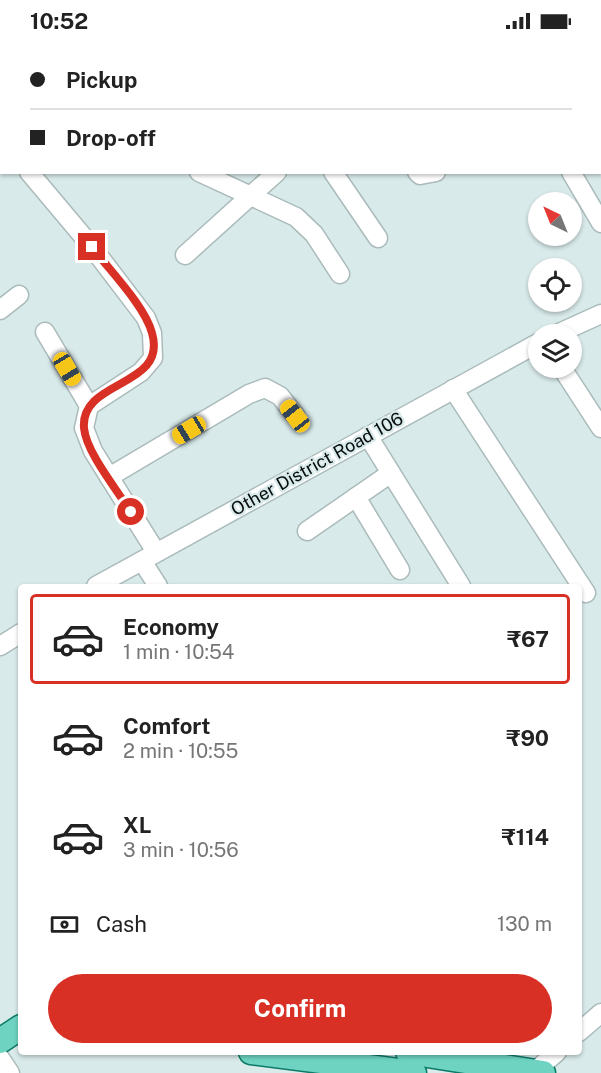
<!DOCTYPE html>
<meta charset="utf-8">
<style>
:root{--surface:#fff;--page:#f6f6f6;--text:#222;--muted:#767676;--line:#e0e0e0;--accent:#d93025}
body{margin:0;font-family:"Public Sans",sans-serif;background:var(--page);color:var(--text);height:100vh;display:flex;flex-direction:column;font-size:22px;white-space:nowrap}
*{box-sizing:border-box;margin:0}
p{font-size:20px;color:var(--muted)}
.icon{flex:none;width:33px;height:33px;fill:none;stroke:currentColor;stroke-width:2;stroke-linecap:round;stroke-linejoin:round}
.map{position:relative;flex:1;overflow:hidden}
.drawer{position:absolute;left:18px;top:542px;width:564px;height:471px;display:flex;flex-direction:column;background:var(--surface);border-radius:6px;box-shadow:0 2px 4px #0004}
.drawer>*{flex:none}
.guide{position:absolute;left:0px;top:0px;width:602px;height:132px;box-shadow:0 2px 4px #0004;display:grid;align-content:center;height:132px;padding:0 30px;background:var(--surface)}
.needle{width:39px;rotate:317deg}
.controls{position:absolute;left:528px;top:150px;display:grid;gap:12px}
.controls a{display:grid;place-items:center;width:54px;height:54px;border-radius:50%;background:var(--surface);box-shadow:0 2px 4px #0004;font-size:30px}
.end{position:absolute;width:27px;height:27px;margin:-14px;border:8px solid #d93025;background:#fff;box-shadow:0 0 0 3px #fff}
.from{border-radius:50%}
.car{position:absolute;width:18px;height:36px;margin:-18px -9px;border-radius:8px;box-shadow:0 0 4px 2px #0007;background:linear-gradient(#f5c518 24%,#345 0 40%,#f5c518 0 76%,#345 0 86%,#f5c518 0)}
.guide b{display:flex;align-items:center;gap:21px;height:57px;font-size:22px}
.guide b+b{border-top:2px solid var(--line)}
.guide i{width:15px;height:15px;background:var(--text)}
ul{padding:10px 0 0;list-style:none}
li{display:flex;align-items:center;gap:18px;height:90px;margin:0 12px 9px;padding:0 18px;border:3px solid transparent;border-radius:6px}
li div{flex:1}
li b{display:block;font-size:22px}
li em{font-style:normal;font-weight:700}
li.active{border-color:var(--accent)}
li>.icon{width:54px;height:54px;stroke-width:1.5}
.pay{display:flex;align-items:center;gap:15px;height:66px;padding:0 30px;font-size:22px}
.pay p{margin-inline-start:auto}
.button{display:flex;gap:12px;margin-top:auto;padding:12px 30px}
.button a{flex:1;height:69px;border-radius:36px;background:var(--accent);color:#fff;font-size:24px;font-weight:700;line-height:69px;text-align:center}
.status{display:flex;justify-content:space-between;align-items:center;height:42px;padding:0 30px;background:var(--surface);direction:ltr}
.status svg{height:16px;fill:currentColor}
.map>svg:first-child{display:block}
</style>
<div class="status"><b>10:52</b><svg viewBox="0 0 49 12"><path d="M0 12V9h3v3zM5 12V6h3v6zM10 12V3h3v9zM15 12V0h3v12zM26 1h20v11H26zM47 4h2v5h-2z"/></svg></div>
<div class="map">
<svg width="601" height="1031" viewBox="0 0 601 1031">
<rect width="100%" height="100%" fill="#d9eaeb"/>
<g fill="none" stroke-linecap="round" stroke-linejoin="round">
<g stroke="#abbbbc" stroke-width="21">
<g id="minor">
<path d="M55,0l2,2"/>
<path d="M127,0l1,2"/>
<path d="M205,0l2,2"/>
<path d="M592,0v2"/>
<path d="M238,2l1,-2"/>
<path d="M337,2l2,-2"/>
<path d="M503,2l2,-2"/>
<path d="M600,18l1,2"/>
<path d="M601,57v2"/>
<path d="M0,96l2,2"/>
<path d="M600,100l1,-1"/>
<path d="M29,130l63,75 54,71 6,15 1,25 -12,14 -52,34 -5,22 9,23 63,101"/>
<path d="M199,130l97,45 18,17 26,40"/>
<path d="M333,130l45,66"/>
<path d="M417,130l3,3 16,-3"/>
<path d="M571,130l30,51"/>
<path d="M185,213l92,-83"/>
<path d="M0,268l19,-15"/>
<path d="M45,290l44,74"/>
<path d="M557,292l44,-20"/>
<path d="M562,326l39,60"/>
<path d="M453,347l133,204"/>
<path d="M368,394l93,150"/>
<path d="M109,435l140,-83 16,-6 15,8 15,19"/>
<path d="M356,455l44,73"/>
<path d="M307,489l84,-58"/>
<path d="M142,519l16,25"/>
<path d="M96,544l442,-243"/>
<path d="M0,604l21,-13"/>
<path d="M579,990l22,-19"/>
<path d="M0,1016l10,15"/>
<path d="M534,1030l23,-20"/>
</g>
</g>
<g stroke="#0b7a67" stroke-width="27">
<g id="major">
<path d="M0,999l21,-14"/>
<path d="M251,1010l163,21"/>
<path d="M408,1010l135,21"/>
</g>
</g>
<use href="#minor" stroke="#fff" stroke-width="18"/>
<use href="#major" stroke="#6ed3c1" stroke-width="24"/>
</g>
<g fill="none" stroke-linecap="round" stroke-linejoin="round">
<path stroke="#d93025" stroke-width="8" d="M92,205c18,24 53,59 60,86 16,55 -72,46 -68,95 2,24 33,62 47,84"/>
</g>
<g text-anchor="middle" stroke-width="4.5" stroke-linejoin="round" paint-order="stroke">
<g font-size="18" fill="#070c0d" stroke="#d9eaeb">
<text transform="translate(317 422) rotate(-29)" y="6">Other District Road 106</text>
</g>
</g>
</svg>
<div class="controls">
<a><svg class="needle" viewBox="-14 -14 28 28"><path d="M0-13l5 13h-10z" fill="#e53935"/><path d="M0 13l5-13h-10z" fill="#767676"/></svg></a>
<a><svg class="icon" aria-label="locate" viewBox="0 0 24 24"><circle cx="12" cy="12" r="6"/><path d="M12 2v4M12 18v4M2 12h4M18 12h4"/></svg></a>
<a><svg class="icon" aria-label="layers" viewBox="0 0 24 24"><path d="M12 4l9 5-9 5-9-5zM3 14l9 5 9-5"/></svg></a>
</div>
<i class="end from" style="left:131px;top:470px"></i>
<i class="end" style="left:92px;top:205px"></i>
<i class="car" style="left:67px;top:327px;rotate:149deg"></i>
<i class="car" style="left:295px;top:374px;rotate:322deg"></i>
<i class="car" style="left:189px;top:388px;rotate:239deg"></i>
<div class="guide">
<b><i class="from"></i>Pickup</b>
<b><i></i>Drop-off</b>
</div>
<section class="drawer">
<ul>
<li class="active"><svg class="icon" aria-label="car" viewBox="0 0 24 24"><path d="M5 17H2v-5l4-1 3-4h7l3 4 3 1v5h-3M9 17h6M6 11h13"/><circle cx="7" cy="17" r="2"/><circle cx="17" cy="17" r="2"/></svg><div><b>Economy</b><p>1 min · 10:54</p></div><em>₹67</em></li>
<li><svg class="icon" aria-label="car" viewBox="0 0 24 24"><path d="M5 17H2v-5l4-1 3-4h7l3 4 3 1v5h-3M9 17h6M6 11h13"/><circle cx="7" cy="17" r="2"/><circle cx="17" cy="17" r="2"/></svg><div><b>Comfort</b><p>2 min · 10:55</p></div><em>₹90</em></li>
<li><svg class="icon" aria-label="car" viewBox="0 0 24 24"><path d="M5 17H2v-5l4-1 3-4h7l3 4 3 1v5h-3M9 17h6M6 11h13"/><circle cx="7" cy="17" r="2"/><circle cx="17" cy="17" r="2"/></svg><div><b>XL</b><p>3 min · 10:56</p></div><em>₹114</em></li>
</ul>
<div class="pay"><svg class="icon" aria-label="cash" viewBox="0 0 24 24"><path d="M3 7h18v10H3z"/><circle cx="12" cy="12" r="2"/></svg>Cash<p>130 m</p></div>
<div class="button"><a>Confirm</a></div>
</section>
</div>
